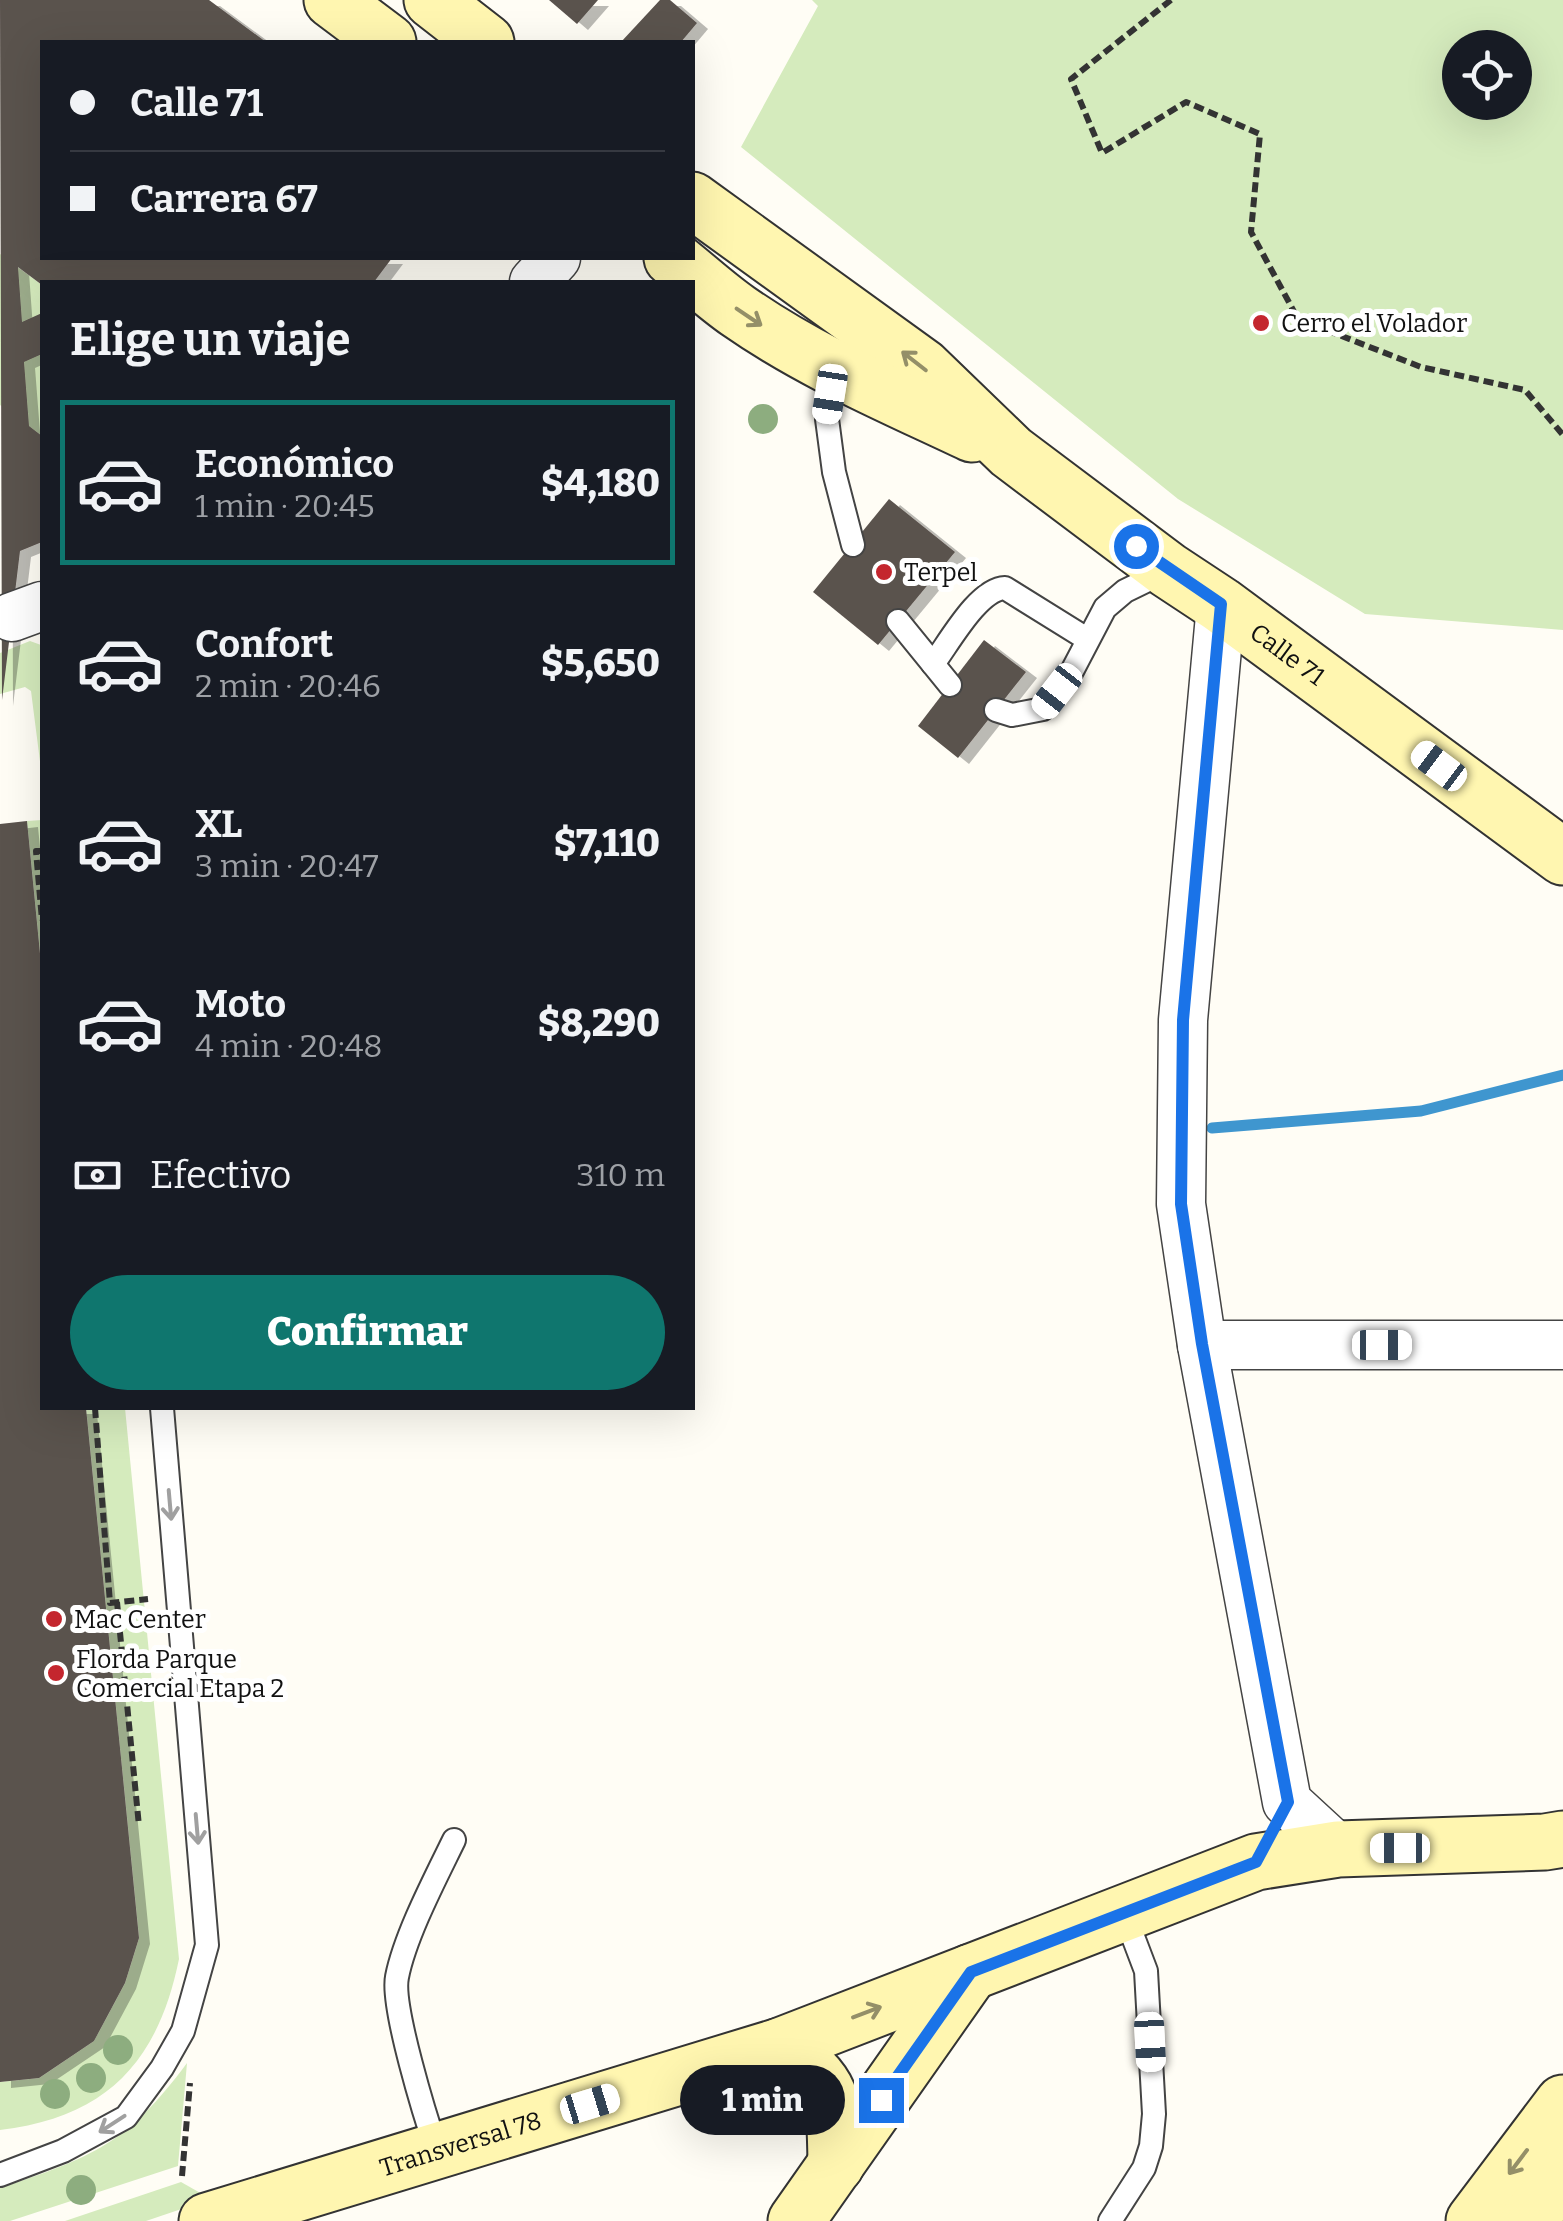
<!DOCTYPE html>
<html lang="es">
<meta charset="utf-8">
<style>
:root{--surface:#171b24;--page:#242831;--text:#f1f3f6;--muted:#9ea1a6;--line:#363941;--accent:#0f766e}
body{margin:0;font-family:Bitter,serif;background:var(--page);color:var(--text);height:100vh;display:flex;flex-direction:column;font-size:38px;white-space:nowrap}
*{box-sizing:border-box;margin:0}
p{font-size:32px;color:var(--muted)}
.icon{flex:none;width:55px;height:55px;fill:none;stroke:currentColor;stroke-width:2;stroke-linecap:round;stroke-linejoin:round}
.map{position:relative;flex:1;overflow:hidden}
.side{position:absolute;left:40px;top:280px;width:655px;height:1130px;display:flex;flex-direction:column;background:var(--surface);border-radius:0px;box-shadow:0 10px 40px #0002}
.side>*{flex:none}
.guide{position:absolute;left:40px;top:40px;width:655px;height:220px;border-radius:0px;box-shadow:0 10px 40px #0002;display:grid;align-content:center;height:220px;padding:0 30px;background:var(--surface)}
.fabs{position:absolute;left:1442px;top:30px;display:grid;gap:20px}
.fabs a{display:grid;place-items:center;width:90px;height:90px;border-radius:50%;background:var(--surface);box-shadow:0 10px 40px #0002;font-size:50px}
.end{position:absolute;width:45px;height:45px;margin:-22px;border:12px solid #1a73e8;background:#fff;box-shadow:0 0 0 5px #fff}
.from{border-radius:50%}
.bubble{position:absolute;height:70px;border-radius:35px;background:var(--surface);box-shadow:0 10px 40px #0002;font-size:32px;font-weight:800;line-height:70px;text-align:center}
.car{position:absolute;width:30px;height:60px;margin:-30px -15px;border-radius:12px;box-shadow:0 0 8px 2px #0007;background:linear-gradient(#fff 24%,#345 0 40%,#fff 0 76%,#345 0 86%,#fff 0)}
.guide b{display:flex;align-items:center;gap:35px;height:95px;font-size:38px}
.guide b+b{border-top:2px solid var(--line)}
.guide i{width:25px;height:25px;background:var(--text)}
ul{padding:0;list-style:none}
li{display:flex;align-items:center;gap:30px;height:165px;margin:0 20px 15px;padding:0 10px;border:5px solid transparent;border-radius:0px}
li div{flex:1}
li b{display:block;font-size:38px}
li em{font-style:normal;font-weight:800}
li.current{border-color:var(--accent)}
li>.icon{width:90px;height:90px;stroke-width:1.5}
h2{padding:0 30px;font-size:45px;line-height:120px}
.pay{display:flex;align-items:center;gap:25px;height:110px;padding:0 30px;font-size:38px}
.pay p{margin-inline-start:auto}
.action{display:flex;gap:20px;margin-top:auto;padding:20px 30px}
.action a{flex:1;height:115px;border-radius:60px;background:var(--accent);color:#fff;font-size:40px;font-weight:800;line-height:115px;text-align:center}
.map>svg:first-child{display:block}
</style>
<div class="map">
<svg width="1563" height="2221" viewBox="0 0 1563 2221">
<defs>
<filter id="shadow"><feDropShadow dx="11" dy="6" stdDeviation="0" flood-color="#0004"/></filter>
</defs>
<rect width="100%" height="100%" fill="#fffdf5"/>
<g fill="#d5ebbd" fill-rule="evenodd">
<path d="M812,0h751v630l-198,-16 -187,-115 -437,-352 77,-141zM1460,48h55v54h-55z"/>
<path d="M0,254l42,31v151l-42,-31z"/>
<path d="M30,641l11,4 1,14v118l-11,-86 -6,-4 -25,7v-41z"/>
<path d="M42,820v154l-15,-153z"/>
<path d="M86,1408h39l54,551c-21,103 -72,158 -179,171v-48l39,-4 55,-37 31,-58 14,-45z"/>
<path d="M187,2063l-9,103 -168,55h-10v-33c93,-31 127,-44 187,-125z"/>
<path d="M181,2182l30,17 -65,22h-81z"/>
</g>
<g fill="none" stroke-linecap="round" stroke-linejoin="round">
<path stroke="#3f96cf" stroke-width="11" d="M1212,1128l209,-17 142,-36"/>
</g>
<g fill="#5a524d" filter="url(#shadow)">
<path d="M0,0h209l57,42h-224v216h350l-18,24h-332v3l-24,-18 4,55 20,-9v41l-18,8 5,64 13,10v106l-22,9 -18,149z"/>
<path d="M549,0h49l-21,24z"/>
<path d="M660,0h10l27,23 -16,19h-60z"/>
<path d="M889,499l66,53 -77,93 -65,-53z"/>
<path d="M984,640l42,32 -68,86 -40,-32z"/>
<path d="M27,821l15,153v434h44l53,530 -14,45 -31,58 -55,37 -39,4v-1258z"/>
</g>
<g fill="none" stroke-linecap="round" stroke-linejoin="round">
<g stroke="#444" stroke-width="26">
<g id="service">
<path d="M834,369l-7,50 7,53 19,73"/>
<path d="M898,621l52,64"/>
<path d="M933,664c16,-21 45,-75 72,-76l82,51"/>
<path d="M996,710l16,5 31,-6 28,-36 34,-65 20,-17 39,-19"/>
<path d="M437,2151c-11,-32 -46,-145 -40,-174 8,-41 38,-98 57,-137"/>
<path d="M0,2175l63,-24 63,-34 36,-49 21,-37 24,-86 -45,-537"/>
<path d="M1110,2221l34,-53 7,-22 3,-32 -8,-143 -22,-58"/>
</g>
</g>
<g stroke="#444" stroke-width="51">
<g id="minor">
<path d="M534,282l22,-24"/>
<path d="M1221,605l-38,415 -2,184 21,141 85,457 51,47"/>
<path d="M12,617l30,-11"/>
<path d="M1202,1345h361"/>
</g>
</g>
<g stroke="#333" stroke-width="59">
<g id="secondary">
<path d="M332,0l56,42"/>
<path d="M432,0l54,42"/>
<path id="s1" d="M692,200l231,167 88,85 157,118 53,35 342,252"/>
<path d="M672,258c22,17 43,37 66,53 73,51 154,85 234,123"/>
<path d="M780,2046c56,38 55,54 56,119"/>
<path id="s2" d="M207,2221l573,-175 476,-184 82,-13 207,-7 18,-3"/>
<path d="M796,2221l175,-249"/>
<path d="M1474,2221l89,-118"/>
<path d="M1528,2221l35,-46"/>
</g>
</g>
<g stroke="#333" stroke-width="6" stroke-dasharray="10 5" stroke-linecap="butt">
<path d="M1171,0l-100,79 31,74 84,-51 74,32 -9,98 47,87 123,48 104,23 38,45"/>
<path d="M42,851h-6l6,69"/>
<path d="M95,1408l15,195 38,-4"/>
<path d="M117,1602l22,224"/>
<path d="M182,2176l8,-93"/>
</g>
<use href="#service" stroke="#fff" stroke-width="22"/>
<use href="#minor" stroke="#fff" stroke-width="48"/>
<use href="#secondary" stroke="#fff6b0" stroke-width="55"/>
</g>
<g fill="#8dad7f">
<circle cx="763" cy="419" r="15"/>
<circle cx="118" cy="2050" r="15"/>
<circle cx="91" cy="2078" r="15"/>
<circle cx="55" cy="2094" r="15"/>
<circle cx="81" cy="2190" r="15"/>
</g>
<defs><path id="oneway-shaft" d="M-6 0H5M1.5-3L5.5 0L1.5 3" fill="none" stroke-width="1.6" stroke-linecap="round" stroke-linejoin="round" transform="scale(2.5)"/></defs>
<g stroke="#948f68">
<use href="#oneway-shaft" transform="translate(749 317) rotate(34)"/>
<use href="#oneway-shaft" transform="translate(914 361) rotate(-142)"/>
<use href="#oneway-shaft" transform="translate(867 2012) rotate(-21)"/>
<use href="#oneway-shaft" transform="translate(1518 2162) rotate(127)"/>
</g>
<g stroke="#a0a0a0">
<use href="#oneway-shaft" transform="translate(170 1505) rotate(85)"/>
<use href="#oneway-shaft" transform="translate(197 1829) rotate(85)"/>
<use href="#oneway-shaft" transform="translate(112 2124) rotate(147)"/>
</g>
<g fill="none" stroke-linecap="round" stroke-linejoin="round">
<path stroke="#1a73e8" stroke-width="12" d="M881,2100l90,-128 285,-110 32,-60 -86,-458 -21,-140 2,-184 38,-416 -85,-58"/>
</g>
<g fill="#c4262e" stroke="#fff" stroke-width="4">
<circle cx="1261" cy="323" r="10"/>
<circle cx="884" cy="572" r="10"/>
<circle cx="54" cy="1619" r="10"/>
<circle cx="56" cy="1673" r="10"/>
</g>
<g text-anchor="middle" stroke-width="10" stroke-linejoin="round" paint-order="stroke">
<g font-size="25" fill="#111" stroke="#fff" text-anchor="start">
<text x="1281" y="332">Cerro el Volador</text>
<text x="904" y="581">Terpel</text>
<text x="74" y="1628">Mac Center</text>
<text x="76" y="1668">Florda Parque<tspan x="76" dy="29">Comercial Etapa 2</tspan></text>
</g>
<g font-size="25" fill="#111" stroke="#fff">
<text dy="9" stroke="none"><textPath href="#s1" startOffset="750">Calle 71</textPath></text>
<text dy="9" stroke="none"><textPath href="#s2" startOffset="265">Transversal 78</textPath></text>
</g>
</g>
</svg>
<div class="fabs">
<a><svg class="icon" aria-label="locate" viewBox="0 0 24 24"><circle cx="12" cy="12" r="6"/><path d="M12 2v4M12 18v4M2 12h4M18 12h4"/></svg></a>
</div>
<i class="end from" style="left:1136px;top:546px"></i>
<i class="end" style="left:881px;top:2100px"></i>
<div class="bubble" style="left:680px;top:2065px;width:165px">1 min</div>
<i class="car" style="left:830px;top:394px;rotate:189deg"></i>
<i class="car" style="left:1057px;top:691px;rotate:218deg"></i>
<i class="car" style="left:1439px;top:766px;rotate:307deg"></i>
<i class="car" style="left:1382px;top:1345px;rotate:90deg"></i>
<i class="car" style="left:1400px;top:1848px;rotate:270deg"></i>
<i class="car" style="left:1150px;top:2042px;rotate:177deg"></i>
<i class="car" style="left:590px;top:2104px;rotate:73deg"></i>
<div class="guide">
<b><i class="from"></i>Calle 71</b>
<b><i></i>Carrera 67</b>
</div>
<section class="side">
<h2>Elige un viaje</h2>
<ul>
<li class="current"><svg class="icon" aria-label="car" viewBox="0 0 24 24"><path d="M5 17H2v-5l4-1 3-4h7l3 4 3 1v5h-3M9 17h6M6 11h13"/><circle cx="7" cy="17" r="2"/><circle cx="17" cy="17" r="2"/></svg><div><b>Económico</b><p>1 min · 20:45</p></div><em>$4,180</em></li>
<li><svg class="icon" aria-label="car" viewBox="0 0 24 24"><path d="M5 17H2v-5l4-1 3-4h7l3 4 3 1v5h-3M9 17h6M6 11h13"/><circle cx="7" cy="17" r="2"/><circle cx="17" cy="17" r="2"/></svg><div><b>Confort</b><p>2 min · 20:46</p></div><em>$5,650</em></li>
<li><svg class="icon" aria-label="car" viewBox="0 0 24 24"><path d="M5 17H2v-5l4-1 3-4h7l3 4 3 1v5h-3M9 17h6M6 11h13"/><circle cx="7" cy="17" r="2"/><circle cx="17" cy="17" r="2"/></svg><div><b>XL</b><p>3 min · 20:47</p></div><em>$7,110</em></li>
<li><svg class="icon" aria-label="car" viewBox="0 0 24 24"><path d="M5 17H2v-5l4-1 3-4h7l3 4 3 1v5h-3M9 17h6M6 11h13"/><circle cx="7" cy="17" r="2"/><circle cx="17" cy="17" r="2"/></svg><div><b>Moto</b><p>4 min · 20:48</p></div><em>$8,290</em></li>
</ul>
<div class="pay"><svg class="icon" aria-label="cash" viewBox="0 0 24 24"><path d="M3 7h18v10H3z"/><circle cx="12" cy="12" r="2"/></svg>Efectivo<p>310 m</p></div>
<div class="action"><a>Confirmar</a></div>
</section>
</div>
